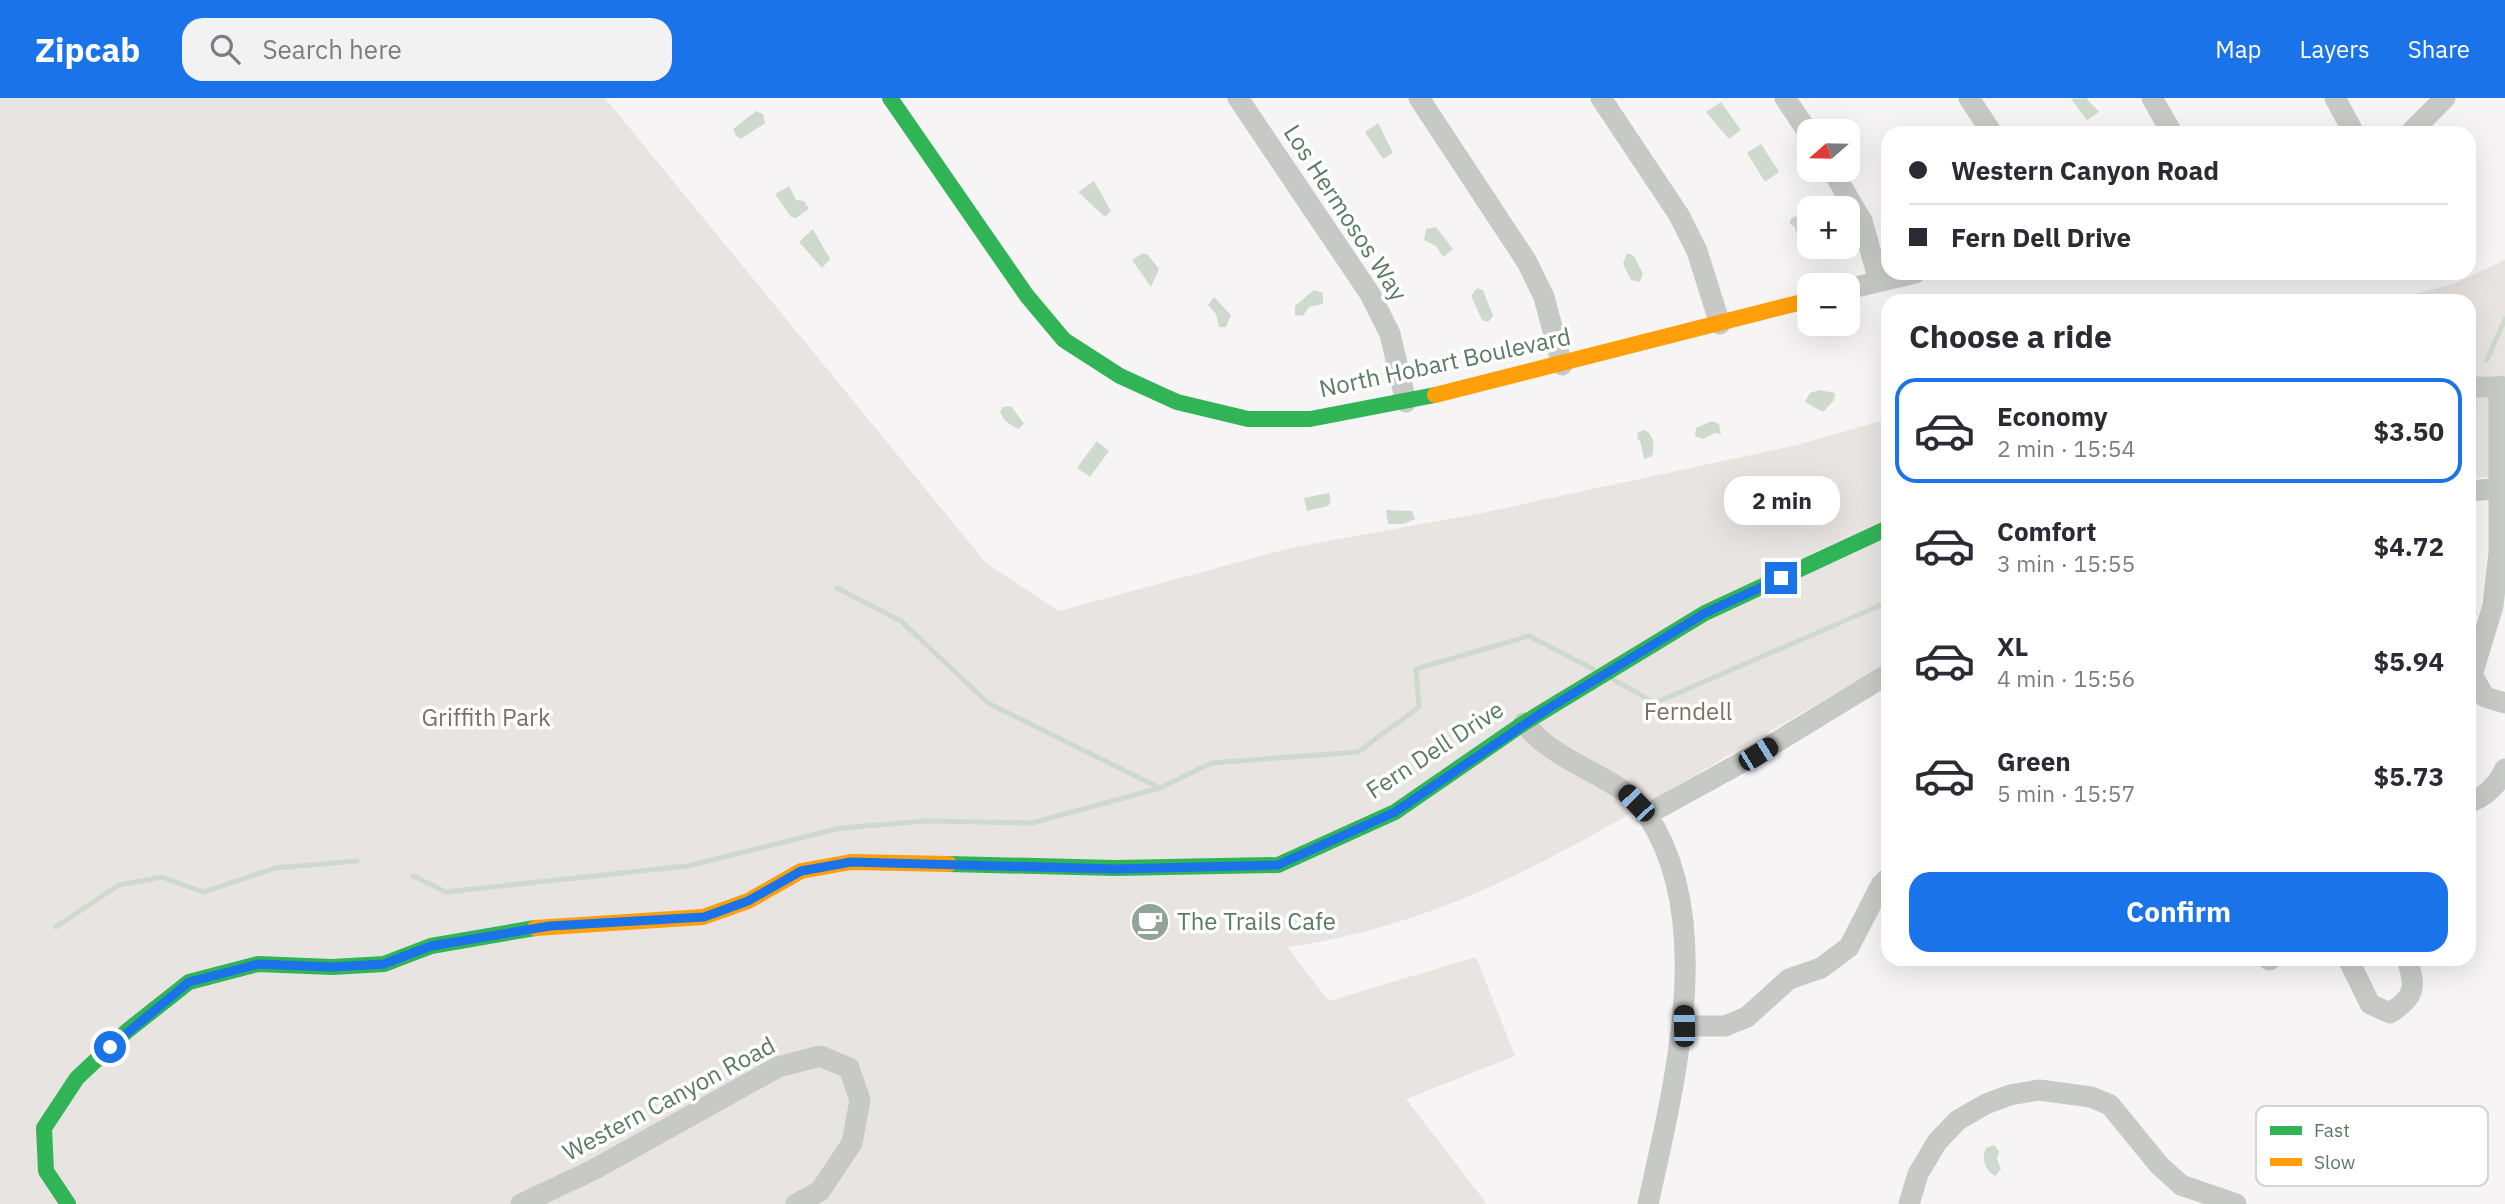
<!DOCTYPE html>
<meta charset="utf-8">
<style>
:root{--surface:#fff;--page:#f2f2f3;--text:#2b2b33;--muted:#7c7c81;--line:#e1e1e2;--accent:#1a73e8}
body{margin:0;font-family:"IBM Plex Sans",sans-serif;background:var(--page);color:var(--text);height:100vh;display:flex;flex-direction:column;font-size:26px;white-space:nowrap}
*{box-sizing:border-box;margin:0}
p{font-size:23px;color:var(--muted)}
.icon{flex:none;width:38px;height:38px;fill:none;stroke:currentColor;stroke-width:2;stroke-linecap:round;stroke-linejoin:round}
.map{position:relative;flex:1;overflow:hidden}
.sheet{position:absolute;left:1881px;top:196px;width:595px;height:672px;display:flex;flex-direction:column;background:var(--surface);border-radius:21px;box-shadow:0 7px 28px #0002}
.sheet>*{flex:none}
.guide{position:absolute;left:1881px;top:28px;width:595px;height:154px;border-radius:21px;box-shadow:0 7px 28px #0002;display:grid;align-content:center;height:154px;padding:0 28px;background:var(--surface)}
.needle{width:46px;rotate:250deg}
.buttons{position:absolute;left:1797px;top:21px;display:grid;gap:14px}
.buttons a{display:grid;place-items:center;width:63px;height:63px;border-radius:14px;background:var(--surface);box-shadow:0 7px 28px #0002;font-size:35px}
.end{position:absolute;width:32px;height:32px;margin:-16px;border:9px solid #1a73e8;background:#fff;box-shadow:0 0 0 4px #fff}
.from{border-radius:50%}
.bubble{position:absolute;height:49px;border-radius:21px;background:var(--surface);box-shadow:0 7px 28px #0002;font-size:23px;font-weight:800;line-height:49px;text-align:center}
.car{position:absolute;width:21px;height:42px;margin:-21px -10px;border-radius:9px;box-shadow:0 0 5px 2px #0007;background:linear-gradient(#222 24%,#8ab4d8 0 40%,#222 0 76%,#8ab4d8 0 86%,#222 0)}
.guide b{display:flex;align-items:center;gap:24px;height:66px;font-size:26px}
.guide b+b{border-top:2px solid var(--line)}
.guide i{width:18px;height:18px;background:var(--text)}
ul{padding:0;list-style:none}
li{display:flex;align-items:center;gap:21px;height:105px;margin:0 14px 10px;padding:0 14px;border:4px solid transparent;border-radius:21px}
li div{flex:1}
li b{display:block;font-size:26px}
li em{font-style:normal;font-weight:800}
li.selected{border-color:var(--accent)}
li>.icon{width:63px;height:63px;stroke-width:1.5}
h2{padding:0 28px;font-size:32px;line-height:84px}
.button{display:flex;gap:14px;margin-top:auto;padding:14px 28px}
.button a{flex:1;height:80px;border-radius:21px;background:var(--accent);color:#fff;font-size:28px;font-weight:800;line-height:80px;text-align:center}
header{display:flex;align-items:center;gap:42px;box-sizing:border-box;height:98px;padding:0 35px;background:var(--accent);color:#fff}
header strong{font-size:33px}
nav{display:flex;gap:38px;margin-inline-start:auto;font-size:24px}
.search{width:490px;height:63px;background:var(--page);display:flex;align-items:center;gap:18px;box-sizing:border-box;padding:0 24px;border-radius:21px;color:var(--muted);font-size:26px}
.map>svg:first-child{display:block}
</style>
<header>
<strong>Zipcab</strong>
<div class="search"><svg class="icon" aria-label="search" viewBox="0 0 24 24"><circle cx="10" cy="10" r="6"/><path d="M15 15l6 6"/></svg>Search here</div>
<nav><a>Map</a><a>Layers</a><a>Share</a></nav>
</header>
<div class="map">
<svg width="2505" height="1106" viewBox="0 0 2505 1106">
<rect width="100%" height="100%" fill="#f6f4f4"/>
<g fill="#e8e4e1">
<path d="M0,0h605l381,465 73,48 231,-63 187,-34 320,-69 91,-26v244c-64,37 -129,74 -193,112 -132,79 -252,150 -408,172l42,54 147,-44 39,99 -109,43 81,105h-1487z"/>
<path d="M2505,162v216l-36,2v-177h-83l68,-17z"/>
</g>
<g fill="#cfdacf">
<path d="M2086,0l13,14 -12,8 -16,-21z"/>
<path d="M1721,4l20,28 -12,9 -23,-27z"/>
<path d="M756,13l7,3 2,9 -24,16 -5,-3 -3,-7z"/>
<path d="M1378,25l15,30 -10,6 -18,-27z"/>
<path d="M1761,46l18,28 -14,10 -18,-29z"/>
<path d="M1094,83l17,30 -6,6 -27,-25z"/>
<path d="M789,88l7,14 8,1 5,8 -13,9 -5,-1 -16,-23z"/>
<path d="M1795,118l9,4 5,24 -3,2 -6,-3 -6,-17 -4,-2v-4z"/>
<path d="M1436,129l17,22 -10,8 -7,-11 -12,-6 2,-11z"/>
<path d="M813,131l17,30 -8,9 -23,-26z"/>
<path d="M1143,155l5,2 11,14 -8,18 -19,-27z"/>
<path d="M1627,155l7,3 9,18 -3,8 -9,-2 -8,-16z"/>
<path d="M1477,190l6,2 10,26 -5,6 -6,-2 -11,-24z"/>
<path d="M1314,192l9,3v11l-14,3 -6,9 -8,-1v-9z"/>
<path d="M1214,199l17,18 -5,12h-7l-3,-13 -8,-9z"/>
<path d="M1819,292l16,3 -1,7 -11,12 -18,-10 5,-9z"/>
<path d="M1011,308l13,18 -6,5 -13,-8 -5,-9 2,-5z"/>
<path d="M1712,323l7,3 2,10 -6,-1 -12,6 -8,-3 1,-8z"/>
<path d="M1644,332c10,4 11,17 8,26l-8,3 -4,-19 -3,-1 1,-7z"/>
<path d="M1097,343l12,10 -19,26 -13,-9z"/>
<path d="M1329,395l2,9 -3,4 -21,5 -3,-13z"/>
<path d="M1386,412l26,1 3,8 -12,5h-15z"/>
<path d="M1994,1047l5,6 -2,8 4,10 -6,7c-10,-6 -14,-17 -9,-28z"/>
</g>
<g fill="none" stroke-linecap="round" stroke-linejoin="round">
<g stroke="#cfdacf" stroke-width="5">
<path d="M2487,262l18,-41"/>
<path d="M2469,321l6,-14"/>
<path d="M837,490l64,33 87,82 172,85"/>
<path d="M1614,582l41,23 233,-101"/>
<path d="M413,778l33,16 241,-26 154,-38 85,-7 106,2 128,-35 51,-25 147,-11 61,-45 -3,-38 113,-33 64,33"/>
<path d="M56,829l63,-42 43,-8 41,15 72,-24 82,-7"/>
</g>
<g stroke="#c6c9c6" stroke-width="21">
<path d="M1238,0l132,196 20,40 16,68"/>
<path d="M1419,0l108,164 17,35 18,68"/>
<path d="M1601,0l78,117 18,36 23,73"/>
<path d="M1785,0l25,37"/>
<path d="M1969,0l23,35"/>
<path d="M2152,0l20,35"/>
<path d="M2335,0l19,35"/>
<path d="M2410,35l35,-35"/>
<path d="M1832,72l30,51 17,60"/>
<path d="M1848,191l67,-16"/>
<path d="M2499,288v167l-6,53 -21,69 13,22 20,6"/>
<path d="M2469,289h36"/>
<path d="M2469,393l36,-3"/>
<path d="M1524,625c6,6 12,14 19,19 32,27 79,37 104,73 71,105 26,275 1,389"/>
<path d="M2469,704c16,-4 30,-19 36,-33"/>
<path d="M1646,717l111,-61 131,-80"/>
<path d="M2348,861l22,45 20,9c26,-17 26,-26 17,-54"/>
<path d="M2269,862l2,-1"/>
<path d="M1684,928h41l22,-9 42,-38 32,-11 28,-21 32,-62 7,-7"/>
<path d="M521,1106l72,-34 185,-103 42,-11 29,12 11,32 -8,43 -32,48 -24,13"/>
<path d="M1909,1106l9,-30 19,-32 21,-22 28,-16 24,-9 29,-5 52,7 19,8 49,60 22,20 55,19"/>
</g>
<g stroke="#30b455" stroke-width="16">
<path d="M890,0l137,198 37,44 56,36 57,26 71,17h62l125,-24"/>
<path d="M949,766l166,4 163,-3 117,-53 129,-89 181,-110 183,-85"/>
<path d="M68,1106l-22,-33 -2,-43 33,-50 50,-47 62,-49 69,-18 74,3 52,-3 47,-18 104,-18"/>
</g>
<g stroke="#ff9f0a" stroke-width="16">
<path d="M1435,297l375,-95"/>
<path d="M535,830l168,-11 45,-16 53,-30 50,-9 98,2"/>
</g>
</g>
<g fill="none" stroke-linecap="round" stroke-linejoin="round">
<path stroke="#1a73e8" stroke-width="9" d="M110,949l79,-65 43,-11 26,-7 74,3 52,-3 47,-18 119,-20 154,-9 44,-16 53,-30 50,-9 264,7 163,-4 117,-53 151,-102 159,-97 76,-35"/>
</g>
<defs>
<g id="cafe-disc" transform="scale(2.0125)"><circle r="9.5" fill="#91a595" stroke="#fff"/><path d="M-5.5-4.5H6V0H3Q3 3.5 0 3.5H-2.5Q-5.5 3.5-5.5 0ZM3-3.2v2h1.7v-2ZM-6 4.5H4V6H-6Z" fill="#fff"/></g>
</defs>
<g fill-rule="evenodd">
<use href="#cafe-disc" x="1150" y="824"/>
</g>
<g text-anchor="middle" stroke-width="7" stroke-linejoin="round" paint-order="stroke">
<g font-size="24" fill="#5a7b62" stroke="#fff">
<text transform="translate(1345 115) rotate(57)" y="8">Los Hermosos Way</text>
<text transform="translate(1445 265) rotate(-12)" y="8">North Hobart Boulevard</text>
<text transform="translate(1435 652) rotate(-33)" y="8">Fern Dell Drive</text>
<text transform="translate(669 1001) rotate(-28)" y="8">Western Canyon Road</text>
</g>
<g font-size="24" fill="#7d7262" stroke="#fff">
<text x="1688" y="622">Ferndell</text>
<text x="486" y="628">Griffith Park</text>
</g>
<g font-size="24" fill="#5a7b62" stroke="#fff" text-anchor="start">
<text x="1177" y="832">The Trails Cafe</text>
</g>
</g>
<rect x="2256" y="1008" width="232" height="80" rx="10" fill="#fff" stroke="#ced7d0" stroke-width="2"/>
<rect x="2270" y="1028" width="32" height="9" fill="#30b455"/>
<rect x="2270" y="1060" width="32" height="8" fill="#ff9f0a"/>
<g font-size="19" fill="#5a7b62">
<text x="2314" y="1039">Fast</text>
<text x="2314" y="1071">Slow</text>
</g>
</svg>
<div class="buttons">
<a><svg class="needle" viewBox="-14 -14 28 28"><path d="M0-13l5 13h-10z" fill="#e53935"/><path d="M0 13l5-13h-10z" fill="#7c7c81"/></svg></a>
<a>+</a>
<a>−</a>
</div>
<i class="end from" style="left:110px;top:949px"></i>
<i class="end" style="left:1781px;top:480px"></i>
<div class="bubble" style="left:1724px;top:378px;width:116px">2 min</div>
<i class="car" style="left:1758px;top:656px;rotate:58deg"></i>
<i class="car" style="left:1636px;top:705px;rotate:316deg"></i>
<i class="car" style="left:1684px;top:928px;rotate:359deg"></i>
<div class="guide">
<b><i class="from"></i>Western Canyon Road</b>
<b><i></i>Fern Dell Drive</b>
</div>
<section class="sheet">
<h2>Choose a ride</h2>
<ul>
<li class="selected"><svg class="icon" aria-label="car" viewBox="0 0 24 24"><path d="M5 17H2v-5l4-1 3-4h7l3 4 3 1v5h-3M9 17h6M6 11h13"/><circle cx="7" cy="17" r="2"/><circle cx="17" cy="17" r="2"/></svg><div><b>Economy</b><p>2 min · 15:54</p></div><em>$3.50</em></li>
<li><svg class="icon" aria-label="car" viewBox="0 0 24 24"><path d="M5 17H2v-5l4-1 3-4h7l3 4 3 1v5h-3M9 17h6M6 11h13"/><circle cx="7" cy="17" r="2"/><circle cx="17" cy="17" r="2"/></svg><div><b>Comfort</b><p>3 min · 15:55</p></div><em>$4.72</em></li>
<li><svg class="icon" aria-label="car" viewBox="0 0 24 24"><path d="M5 17H2v-5l4-1 3-4h7l3 4 3 1v5h-3M9 17h6M6 11h13"/><circle cx="7" cy="17" r="2"/><circle cx="17" cy="17" r="2"/></svg><div><b>XL</b><p>4 min · 15:56</p></div><em>$5.94</em></li>
<li><svg class="icon" aria-label="car" viewBox="0 0 24 24"><path d="M5 17H2v-5l4-1 3-4h7l3 4 3 1v5h-3M9 17h6M6 11h13"/><circle cx="7" cy="17" r="2"/><circle cx="17" cy="17" r="2"/></svg><div><b>Green</b><p>5 min · 15:57</p></div><em>$5.73</em></li>
</ul>
<div class="button"><a>Confirm</a></div>
</section>
</div>
